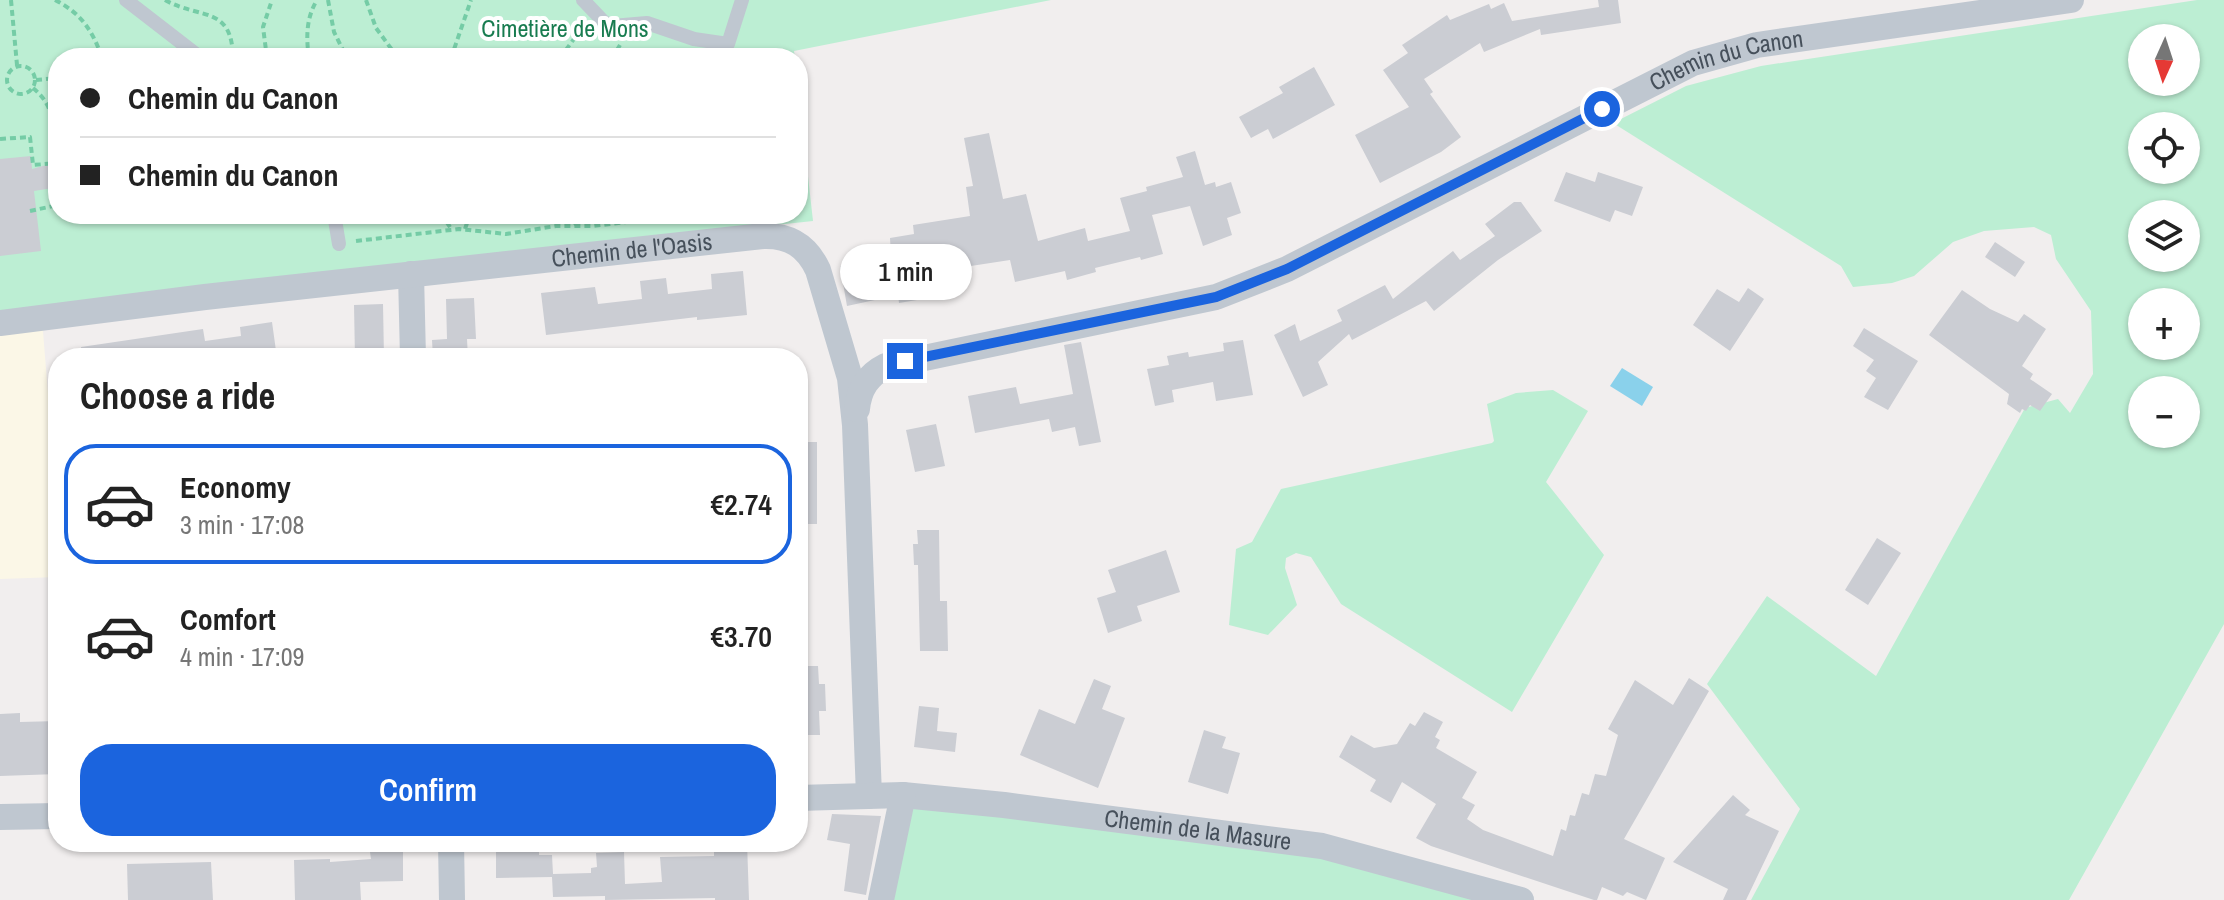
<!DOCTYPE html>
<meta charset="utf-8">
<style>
:root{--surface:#fff;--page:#f6f6f6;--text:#222;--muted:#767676;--line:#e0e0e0;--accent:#1b64de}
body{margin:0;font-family:"Archivo Narrow",sans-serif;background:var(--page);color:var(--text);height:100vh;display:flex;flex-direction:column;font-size:30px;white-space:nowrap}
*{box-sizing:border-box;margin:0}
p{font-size:26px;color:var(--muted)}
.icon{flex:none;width:44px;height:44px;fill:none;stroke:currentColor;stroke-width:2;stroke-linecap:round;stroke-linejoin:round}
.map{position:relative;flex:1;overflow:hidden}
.side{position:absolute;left:48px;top:348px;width:760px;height:504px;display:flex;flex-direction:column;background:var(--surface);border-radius:32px;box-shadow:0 2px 6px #0004}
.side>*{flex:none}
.banner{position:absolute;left:48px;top:48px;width:760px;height:176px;border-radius:32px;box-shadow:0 2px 6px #0004;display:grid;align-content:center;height:176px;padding:0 32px;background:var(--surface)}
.needle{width:52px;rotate:183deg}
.fabs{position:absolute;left:2128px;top:24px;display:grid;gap:16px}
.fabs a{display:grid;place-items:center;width:72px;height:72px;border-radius:50%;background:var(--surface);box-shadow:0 2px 6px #0004;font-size:40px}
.end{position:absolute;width:36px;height:36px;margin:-18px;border:10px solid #1b64de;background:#fff;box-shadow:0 0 0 4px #fff}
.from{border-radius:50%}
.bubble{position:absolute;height:56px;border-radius:28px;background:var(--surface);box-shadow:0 2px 6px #0004;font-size:26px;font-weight:600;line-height:56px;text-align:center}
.banner b{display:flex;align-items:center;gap:28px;height:76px;font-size:30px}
.banner b+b{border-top:2px solid var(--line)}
.banner i{width:20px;height:20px;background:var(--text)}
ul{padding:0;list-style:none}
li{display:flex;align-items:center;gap:24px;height:120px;margin:0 16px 12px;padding:0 16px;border:4px solid transparent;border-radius:32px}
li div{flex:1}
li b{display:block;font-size:30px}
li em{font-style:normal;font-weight:600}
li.on{border-color:var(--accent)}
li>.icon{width:72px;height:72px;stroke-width:1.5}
h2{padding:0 32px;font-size:36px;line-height:96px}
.action{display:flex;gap:16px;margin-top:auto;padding:16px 32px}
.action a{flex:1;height:92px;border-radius:32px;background:var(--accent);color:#fff;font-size:32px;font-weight:600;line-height:92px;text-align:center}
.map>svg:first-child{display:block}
</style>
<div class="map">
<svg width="2224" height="900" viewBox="0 0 2224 900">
<rect width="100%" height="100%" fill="#f1eeee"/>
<path fill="#fbf7e7" d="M42,319l16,199v59l-58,2v-256z"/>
<g fill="#bceed3" fill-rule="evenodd">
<path d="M0,0h1051l-257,51 1,7h-737v156h740v-127l15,134 -502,54 -311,48z"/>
<path d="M2197,0h27v624l-155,276h-318l49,-91 -93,-125 60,-88 109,80 149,-268 33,-9 12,14 23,-39 -2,-63 -35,-52 -5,-24 -17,-8 -50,4 -31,11 -39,34 -22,7 -39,4 -12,-21 -228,-143 73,-37 75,-20zM2142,38h44v44h-44zM2142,126h44v44h-44zM2142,214h44v44h-44zM2142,302h44v44h-44zM2142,390h44v44h-44z"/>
<path d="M1553,390l35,21 -42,71 58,73 -92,157 -171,-108 -30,-47 -15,-4 -10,5 -1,10 12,37 -29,30 -39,-10 7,-76 16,-7 29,-53 211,-46 2,-2 -7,-37 29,-11z"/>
<path d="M903,795l277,33 341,72h-640z"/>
</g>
<path fill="#8ad1eb" d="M1622,368l31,19 -11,19 -32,-20z"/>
<g fill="#cbcdd3">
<path d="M1598,0h20l3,23 -80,12 -1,-6 -56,23 -4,-9 -56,36 9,13 -3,2 31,43 -20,15 -61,31 -25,-48 54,-28 -26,-37 25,-17 -6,-8 45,-30 3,5 39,-16 2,5 13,-6 8,18 87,-14z"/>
<path d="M1314,67l21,38 -62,34 -5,-10 -17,9 -12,-21 44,-24 -4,-6z"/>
<path d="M989,133l14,66 23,-5 12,47 47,-13 3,13 42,-10 -10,-33 27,-7 -1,-4 37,-10 -7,-20 19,-6 10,34 10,-3 1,5 15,-5 10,31 -14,5 5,17 -29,11 -13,-40 -38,9 11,39 -22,6 -1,-3 -45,11 1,4 -29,8 -2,-9 -50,11 -5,-22 -85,13 4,25 -30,5 -1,-8 -51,11 -7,-40 51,-10 -1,-18 24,-4 -1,-9 57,-9 -4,-29 7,-1 -9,-48z"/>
<path d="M31,156l1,13 18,-5 3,24 -19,3 7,60 -41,5v-97z"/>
<path d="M1566,172l29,10 3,-10 45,15 -11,29 -17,-6 -5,12 -56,-21z"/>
<path d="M1514,202h7l21,29 -44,29 -64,51 -8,-10 -74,39 -3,-6 -31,28 10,23 -25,12 -29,-62 21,-11 5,17 42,-20 -5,-11 48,-25 8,14 60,-48 7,9 35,-24 -10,-12z"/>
<path d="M1995,242l30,20 -10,15 -30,-20z"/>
<path d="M743,271l4,44 -50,5v-3l-151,18 -5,-42 54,-6 3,17 44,-5 -2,-18 26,-3 2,16 44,-5 -1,-15z"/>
<path d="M1748,288l16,11 -34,52 -37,-26 24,-36 22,13z"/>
<path d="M1962,290l28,19 28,13 6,-8 22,15 -24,37 11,8 -3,5 22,15 -12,17 -10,-6 -4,6 -4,-2 -2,4 -13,-9 2,-10 -80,-59z"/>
<path d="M474,298l2,41h-9l1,19h-35l-1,-18 15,-1 -1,-40z"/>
<path d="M383,304l1,54h-29l-1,-53z"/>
<path d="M272,322l5,36h-195l-1,-11 122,-18 2,12 36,-5 -1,-9z"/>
<path d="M1864,328l54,33 -30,49 -24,-13 12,-19 -10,-7 8,-11 -21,-14z"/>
<path d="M1243,340l10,55 -37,6 -3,-19 -41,8 2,12 -19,4 -8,-37 22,-4 -2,-9 21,-4 1,5 35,-6 -1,-8z"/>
<path d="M1081,342l20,100 -22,4 -4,-19 -23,5 -3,-13 -74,14 -7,-37 48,-9 4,17 53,-10 -9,-49z"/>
<path d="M936,424l9,42 -30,6 -9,-42z"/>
<rect x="798" y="442" width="19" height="82"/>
<path d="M917,530h22l1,71h7l1,50h-28l-2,-86h-4l-1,-21h5z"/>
<path d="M1877,538l24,15 -33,52 -23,-15z"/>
<path d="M1166,550l14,42 -43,14 5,15 -34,12 -11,-35 19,-6 -8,-22z"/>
<path d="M798,666h20l1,18h6l1,27h-7l1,24h-22z"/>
<path d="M1689,678l20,13 -85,148 41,19 -19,42 -19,-8 -4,4 -21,-9 -5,13h-3l-163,-54 -15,-8 20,-34 -34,-22 -11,21 -21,-12 6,-11 -37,-23 12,-22 23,13 23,-4 13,-21 5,3 9,-14 19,10 -8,15 5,3 -4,8 41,24 -15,26 13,7 -8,14 16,11 70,26 8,-27 5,2 4,-16 5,1 7,-23 7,2 6,-21 11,2 12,-41 -10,-6 27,-49 38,25z"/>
<path d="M1094,679l17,7 -9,23 23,9 -27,70 -78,-33 19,-46 36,15z"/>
<path d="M919,706l20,2 -2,23 20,2 -2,19 -41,-5z"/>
<path d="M20,713v9l38,-1v53l-58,2v-62z"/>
<path d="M1204,730l22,7 -4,11 18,5 -12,41 -40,-12z"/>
<path d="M1733,795l17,15 -5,5 34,16 -33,69h-23l5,-11 -55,-27z"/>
<path d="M832,814l49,2 -15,79 -22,-4 6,-47 -23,-4z"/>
<path d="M714,842h33l2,58h-34v-2l-110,2v-4l-52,1 -1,-20 -56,1v-27l43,-1v5h13l1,19 38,-1v-5l6,-1 -1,-14 28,-1 1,32 37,-2 -2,-25 54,-1z"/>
<path d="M370,852h33v29l-43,1 1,18h-66l-1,-40 36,-1v3l41,-3z"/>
<path d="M211,862l2,38h-85l-1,-36z"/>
</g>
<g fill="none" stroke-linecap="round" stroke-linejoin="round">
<g stroke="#75cca6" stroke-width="4" stroke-dasharray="6 4" stroke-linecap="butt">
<path d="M11,0l6,65"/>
<path d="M55,0c26,13 38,31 47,58"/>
<path d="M165,0c36,20 67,5 68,58"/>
<path d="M328,0l6,32 13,26"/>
<path d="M366,0l10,28 22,30"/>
<path d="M745,50l23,8"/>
<path d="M267,58l-4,-31 9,-27"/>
<path d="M309,58c-3,-20 -3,-40 8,-58"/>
<path d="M451,58l20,-58"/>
<path d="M560,58l22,-30"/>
<path d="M612,58l8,-13"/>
<circle cx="21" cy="80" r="14"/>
<path d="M36,80l22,-2"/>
<path d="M33,88c23,19 21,41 25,69"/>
<path d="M0,139l30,-2 3,28 25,-2"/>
<path d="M30,211l28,-6"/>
<path d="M441,214l11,16"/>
<path d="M574,225l12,-11"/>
<path d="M465,229l5,-15"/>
<path d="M356,241l103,-12 47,5 50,-8h37l102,-12"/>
</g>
<g stroke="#bfc7d0" stroke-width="14">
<path d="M126,0l75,58"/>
<path d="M583,0l21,22 8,4 35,-3 47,16 34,5 14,-44"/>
<path d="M334,214l5,30"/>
</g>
<g stroke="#bfc7d0" stroke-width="26">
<path d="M411,274l2,84"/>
<path id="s1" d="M0,323l205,-26 558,-61c27,-1 44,10 55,34l32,108 5,47 14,371"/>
<path id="s2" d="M857,409c2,-20 11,-34 29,-43l330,-69 71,-28 406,-206 64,-18 314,-45"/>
<path id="s3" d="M798,798l105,-3 101,10 318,41 199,54"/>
<path d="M0,817l58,-1"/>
<path d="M451,842l1,58"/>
<path d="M881,900l22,-105"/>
</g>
</g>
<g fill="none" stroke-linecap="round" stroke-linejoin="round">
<path stroke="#1b64de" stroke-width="10" d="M905,361l311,-64 71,-28 315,-160"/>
</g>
<g text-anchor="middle" stroke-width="8" stroke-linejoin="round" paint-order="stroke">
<g font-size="24" fill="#187c50" stroke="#fff">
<text x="565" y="37">Cimetière de Mons</text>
</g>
<g font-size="24" fill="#46505b" stroke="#fff">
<text dy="8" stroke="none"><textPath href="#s2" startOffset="956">Chemin du Canon</textPath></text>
<text dy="8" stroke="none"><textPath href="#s1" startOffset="636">Chemin de l'Oasis</textPath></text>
<text dy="8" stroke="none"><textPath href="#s3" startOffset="402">Chemin de la Masure</textPath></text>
</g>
</g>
</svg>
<div class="fabs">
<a><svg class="needle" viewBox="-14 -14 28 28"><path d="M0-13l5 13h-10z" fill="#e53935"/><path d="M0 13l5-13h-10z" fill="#767676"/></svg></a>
<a><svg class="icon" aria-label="locate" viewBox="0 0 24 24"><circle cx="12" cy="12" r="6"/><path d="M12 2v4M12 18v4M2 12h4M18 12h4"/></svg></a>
<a><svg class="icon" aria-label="layers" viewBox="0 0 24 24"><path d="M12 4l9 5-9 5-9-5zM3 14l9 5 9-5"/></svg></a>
<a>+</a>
<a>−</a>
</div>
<i class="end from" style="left:1602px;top:109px"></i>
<i class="end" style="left:905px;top:361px"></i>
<div class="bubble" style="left:840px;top:244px;width:132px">1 min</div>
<div class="banner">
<b><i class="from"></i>Chemin du Canon</b>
<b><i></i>Chemin du Canon</b>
</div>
<section class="side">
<h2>Choose a ride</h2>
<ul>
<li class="on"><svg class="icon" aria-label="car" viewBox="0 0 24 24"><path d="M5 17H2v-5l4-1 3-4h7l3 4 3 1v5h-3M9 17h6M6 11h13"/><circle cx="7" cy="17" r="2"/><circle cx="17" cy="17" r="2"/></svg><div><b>Economy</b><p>3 min · 17:08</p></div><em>€2.74</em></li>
<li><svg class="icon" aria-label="car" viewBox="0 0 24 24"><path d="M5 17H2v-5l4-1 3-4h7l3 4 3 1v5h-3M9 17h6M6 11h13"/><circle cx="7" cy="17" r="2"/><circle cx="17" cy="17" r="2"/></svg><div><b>Comfort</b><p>4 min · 17:09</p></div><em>€3.70</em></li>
</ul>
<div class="action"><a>Confirm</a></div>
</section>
</div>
